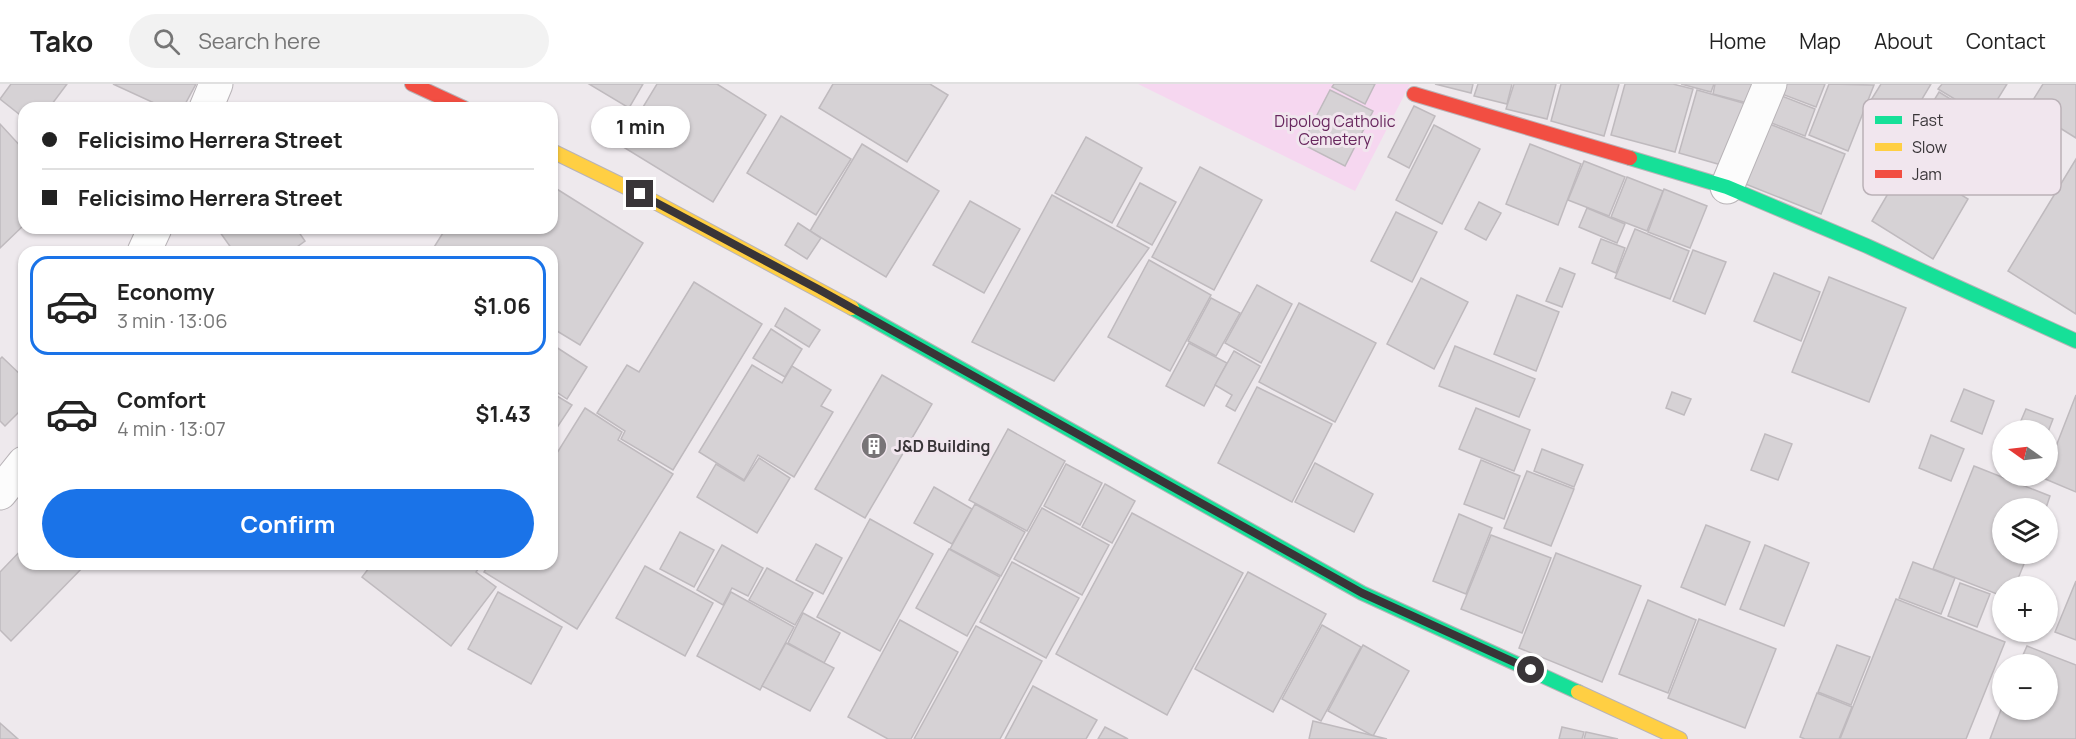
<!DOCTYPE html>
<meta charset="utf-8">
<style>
:root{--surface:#fff;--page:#f2f2f2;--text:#222;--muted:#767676;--line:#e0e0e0;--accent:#1a73e8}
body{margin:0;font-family:Manrope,sans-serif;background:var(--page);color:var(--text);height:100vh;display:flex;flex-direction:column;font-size:22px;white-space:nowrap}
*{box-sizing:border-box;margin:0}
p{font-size:20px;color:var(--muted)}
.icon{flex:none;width:33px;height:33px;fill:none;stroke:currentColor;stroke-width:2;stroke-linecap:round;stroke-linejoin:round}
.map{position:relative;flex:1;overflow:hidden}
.drawer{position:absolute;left:18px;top:162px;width:540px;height:324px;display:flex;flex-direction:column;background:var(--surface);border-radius:18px;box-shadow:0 2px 4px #0004}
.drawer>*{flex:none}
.hud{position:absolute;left:18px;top:18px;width:540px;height:132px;border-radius:18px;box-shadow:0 2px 4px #0004;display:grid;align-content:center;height:132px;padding:0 24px;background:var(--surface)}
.needle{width:39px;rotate:284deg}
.tools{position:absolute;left:1992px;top:336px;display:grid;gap:12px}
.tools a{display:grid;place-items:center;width:66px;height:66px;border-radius:50%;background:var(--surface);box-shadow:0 2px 4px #0004;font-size:30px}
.end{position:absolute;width:27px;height:27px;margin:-14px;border:8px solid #393538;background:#fff;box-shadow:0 0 0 3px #fff}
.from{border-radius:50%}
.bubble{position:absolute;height:42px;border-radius:21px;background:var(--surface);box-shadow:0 2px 4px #0004;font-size:20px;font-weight:700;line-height:42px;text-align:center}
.hud b{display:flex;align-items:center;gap:21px;height:57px;font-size:22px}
.hud b+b{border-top:2px solid var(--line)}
.hud i{width:15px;height:15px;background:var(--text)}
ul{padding:10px 0 0;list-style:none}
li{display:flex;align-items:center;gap:18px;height:99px;margin:0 12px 9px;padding:0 12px;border:3px solid transparent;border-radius:18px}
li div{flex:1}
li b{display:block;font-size:22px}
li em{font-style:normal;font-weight:700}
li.active{border-color:var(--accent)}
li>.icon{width:54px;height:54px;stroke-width:1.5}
.primary-button{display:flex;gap:12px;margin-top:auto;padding:12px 24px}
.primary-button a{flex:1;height:69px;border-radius:36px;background:var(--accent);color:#fff;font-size:24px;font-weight:700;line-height:69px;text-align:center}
header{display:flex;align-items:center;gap:36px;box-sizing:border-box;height:84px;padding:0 30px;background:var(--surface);border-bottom:2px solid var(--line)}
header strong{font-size:28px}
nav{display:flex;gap:33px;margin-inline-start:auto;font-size:21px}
.search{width:420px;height:54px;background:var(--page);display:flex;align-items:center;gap:15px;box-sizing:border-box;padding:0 21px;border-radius:33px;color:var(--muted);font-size:22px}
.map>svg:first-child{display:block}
</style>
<header>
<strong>Tako</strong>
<div class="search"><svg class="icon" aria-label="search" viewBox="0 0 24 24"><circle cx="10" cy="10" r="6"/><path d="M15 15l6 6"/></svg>Search here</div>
<nav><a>Home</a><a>Map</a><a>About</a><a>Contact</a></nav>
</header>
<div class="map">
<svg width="2076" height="655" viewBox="0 0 2076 655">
<rect width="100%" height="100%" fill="#eee9ed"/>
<path fill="#f6d7f0" d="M1138,0h272l-55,107z"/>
<g fill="#d6d2d5" stroke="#bfbabe" stroke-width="1.5">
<path d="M11,0h56l-18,24h-25v10l-24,-19z"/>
<path d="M113,0h83l-13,24h-18z"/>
<path d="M589,0h54l-14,24z"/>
<path d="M657,0h60l49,31 -53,87 -93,-57z"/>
<path d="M833,0h97l18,11 -41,67 -88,-54z"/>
<path d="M1334,0h41l-10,20 -33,-17z"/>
<path d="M1435,0h38l-2,9z"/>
<path d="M1478,0h34l-5,20 -33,-8z"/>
<path d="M1514,0h42l-9,35 -41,-10z"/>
<path d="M1561,0h58l-15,52 -53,-15z"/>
<path d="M1625,0h48l20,5 -18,63 -64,-17z"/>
<path d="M1681,0h33l-3,8z"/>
<path d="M1715,0h45l-5,21 -42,-11z"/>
<path d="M1777,0h48l-9,23 -42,-16z"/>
<path d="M1829,0l45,1 -26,66 -39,-16z"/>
<path d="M1881,0h50l-31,52 -37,-23z"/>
<path d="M1942,0h65l-21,34 -48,-29z"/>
<path d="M2043,0h33v54l-48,-30z"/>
<path d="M1330,6l43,21 -28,55 -43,-22z"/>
<path d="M1697,6l53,15 -18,63 -53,-15z"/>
<path d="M1939,8l44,27 -37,62 -45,-26z"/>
<path d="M1774,9l41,16 -10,27 -41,-16z"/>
<path d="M1414,22l21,10 -26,52 -21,-11z"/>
<path d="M781,32l70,43 -35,56 -69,-42z"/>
<path d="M1762,37l83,33 -24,60 -83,-33z"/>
<path d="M0,40l24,26v75l-24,23z"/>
<path d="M1434,41l46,24 -38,75 -46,-24z"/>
<path d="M1086,53l56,31 -30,55 -57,-30z"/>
<path d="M862,60l77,47 -53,86 -76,-46z"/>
<path d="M1530,60l51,20 -23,61 -52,-21z"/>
<path d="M2076,75v155l-68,-43z"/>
<path d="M1584,77l41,16 -16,39 -41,-16z"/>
<path d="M1907,77l61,38 -35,60 -61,-38z"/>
<path d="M1200,83l62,33 -48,90 -62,-33z"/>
<path d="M1627,93l36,14 -16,40 -36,-14z"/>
<path d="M1140,99l36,19 -24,43 -35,-19z"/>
<path d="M552,102l91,57 -63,102 -28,-17v-76h-121l15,-24h106z"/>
<path d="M1664,105l43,17 -17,42 -42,-16z"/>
<path d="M1052,111l97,53 -95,133 -82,-39z"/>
<path d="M970,117l50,28 -36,64 -51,-28z"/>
<path d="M1479,118l22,11 -15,27 -21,-11z"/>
<path d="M1587,124l38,16 -8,19 -38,-16z"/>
<path d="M1396,128l41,20 -25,50 -41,-21z"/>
<path d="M798,139l23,15 -14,21 -22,-14z"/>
<path d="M217,144h79l9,13 -15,11h-56z"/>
<path d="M1635,145l54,22 -19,48 -55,-21z"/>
<path d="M1601,155l24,9 -9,25 -24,-10z"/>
<path d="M1693,166l33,12 -21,52 -32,-13z"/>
<path d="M1149,176l62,35 -41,76 -62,-34z"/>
<path d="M1560,184l15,6 -13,33 -16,-6z"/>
<path d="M1774,189l46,19 -19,49 -47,-20z"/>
<path d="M1829,193l77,31 -37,94 -77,-30z"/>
<path d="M1421,194l47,24 -34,67 -47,-25z"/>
<path d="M694,198l68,42 -89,146 -52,-31 4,-8 -28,-18 30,-48 12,7z"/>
<path d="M1257,201l35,19 -31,59 -36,-20z"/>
<path d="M1517,211l42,17 -23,59 -42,-17z"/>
<path d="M1211,214l29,15 -24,43 -28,-15z"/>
<path d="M1299,219l77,40 -41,79 -76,-40z"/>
<path d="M785,224l35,22 -11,17 -34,-21z"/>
<path d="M771,245l31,20 -17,28 -32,-19z"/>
<path d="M1189,259l38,20 -23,43 -38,-20z"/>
<path d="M1455,262l80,33 -16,38 -80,-31z"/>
<path d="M556,263l31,20 -20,32 -15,-10v-36z"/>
<path d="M1234,267l26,15 -25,45 -9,-5 6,-11 -17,-10z"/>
<path d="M2,273l22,21v29l-19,19 -5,-5v-62z"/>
<path d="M752,281l30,18 10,-17 39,24 -10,16 12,6 -39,65 -36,-22 -14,25 -45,-28z"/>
<path d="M882,291l50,29 -67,114 -50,-29z"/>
<path d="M1257,303l75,37 -40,78 -74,-39z"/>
<path d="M1964,305l30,12 -12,33 -31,-13z"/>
<path d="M1672,308l19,7 -7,16 -18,-7z"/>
<path d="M552,309l20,12 -18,27 -2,-1z"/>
<path d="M2076,311v97l-33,-14 1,-2h4v-9z"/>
<path d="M585,324l37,24 -4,8 55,34 -96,155 -93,-57 5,-8h63v-103z"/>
<path d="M1476,324l54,22 -16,41 -55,-22z"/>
<path d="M2026,325l27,10 -5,13v-2h-31z"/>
<path d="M1008,345l57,32 -38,70 -58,-31z"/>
<path d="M1765,350l27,10 -14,36 -27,-10z"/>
<path d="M1931,351l33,14 -13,32 -32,-13z"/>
<path d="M1542,365l41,16 -9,22 -40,-16z"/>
<path d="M759,374l31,20 -33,55 -60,-36 19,-33 28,17z"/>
<path d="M1481,376l39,16 -16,43 -40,-15z"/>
<path d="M1315,379l58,31 -19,38 -59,-30z"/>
<path d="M1066,380l36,19 -22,42 -36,-19z"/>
<path d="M1974,382l76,30 -4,12h-44v46h26l-13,32h-13v10l-69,-27z"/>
<path d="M1527,387l47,18 -23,57 -47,-18z"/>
<path d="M1105,400l30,17 -23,42 -30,-16z"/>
<path d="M934,403l38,22 -20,35 -38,-21z"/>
<path d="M975,420l50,28 -24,44 -51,-27z"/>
<path d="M1042,424l67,37 -27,50 -68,-36z"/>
<path d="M1132,429l111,60 -76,142 -111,-61z"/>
<path d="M1459,430l33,14 -26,66 -33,-13z"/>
<path d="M870,435l63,35 -53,97 -63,-34z"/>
<path d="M1706,441l44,17 -25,63 -44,-18z"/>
<path d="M680,448l34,18 -20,37 -34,-18z"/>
<path d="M1491,451l60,23 -29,75 -61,-24z"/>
<path d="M816,460l26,14 -19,36 -27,-14z"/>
<path d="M722,461l41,23 -15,28 -16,-8 -9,17 -26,-15z"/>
<path d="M1765,461l44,18 -25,63 -44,-17z"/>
<path d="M24,463v17h62l-75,77 -11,-11v-58z"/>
<path d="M949,465l51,28 -33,59 -51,-28z"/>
<path d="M1556,469l85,33 -39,96 -83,-34z"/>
<path d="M1012,478l67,36 -33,60 -66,-36z"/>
<path d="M1913,478l42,16 -14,36 -42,-16z"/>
<path d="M372,480h110l-6,8 20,15 -45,59 -89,-69z"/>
<path d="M645,482l68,37 -28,53 -69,-38z"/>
<path d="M767,484l46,25 -18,32 -46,-25z"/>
<path d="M1248,488l78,42 -53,98 -78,-43z"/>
<path d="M2076,497v59l-21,-8z"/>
<path d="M1960,499l30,11 -13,33 -29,-11z"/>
<path d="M498,508l64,35 -31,57 -63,-35z"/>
<path d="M731,508l63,35 -34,63 -63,-34z"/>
<path d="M1896,515l109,43 -39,97h-126z"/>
<path d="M1648,516l48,20 -28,73 -49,-19z"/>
<path d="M803,529l37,20 -16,30 -36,-20z"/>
<path d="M1699,535l77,30 -31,79 -77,-30z"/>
<path d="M900,536l58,32 -47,87h-23l-40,-22z"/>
<path d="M1322,541l39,22 -40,74 -39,-22z"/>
<path d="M976,542l66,35 -42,78h-86z"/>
<path d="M786,559l48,25 -24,43 -48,-25z"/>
<path d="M1363,561l46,26 -36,65 -45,-25z"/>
<path d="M1837,561l33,12 -19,48 -33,-13z"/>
<path d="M2027,562l49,19v74h-86l12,-32v3h46v-46h-29z"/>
<path d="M1033,602l64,34 -11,19h-81z"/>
<path d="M1817,609l35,14 -13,32h-34l-5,-2z"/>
<path d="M1313,637l74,18h-78z"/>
<path d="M0,639l18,16h-18z"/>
<path d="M1105,643l23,12h-30z"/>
<path d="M1562,643l22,5 -2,7h-23z"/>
<path d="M1586,648l32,7h-34z"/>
</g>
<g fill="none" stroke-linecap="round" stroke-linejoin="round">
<g stroke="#b8b3b7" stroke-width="35">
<g id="street">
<path d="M206,24l10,-24"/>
<path d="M1727,103l43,-103"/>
<path d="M144,168l11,-24"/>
<path d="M0,409l24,-30"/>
</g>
</g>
<g stroke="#b8b3b7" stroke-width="16">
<g id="fast">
<path d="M1630,74l97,29 140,59 209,95"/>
<path d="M852,224l510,285 216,99"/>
</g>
</g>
<g stroke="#b8b3b7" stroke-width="16">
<g id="slow">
<path d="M552,67l88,43 212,114"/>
<path d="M1578,608l102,47"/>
</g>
</g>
<g stroke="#b8b3b7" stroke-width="16">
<g id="jam">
<path d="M412,0l52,24"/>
<path d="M1414,10l216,64"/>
</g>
</g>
<use href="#street" stroke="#fcfcfc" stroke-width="33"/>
<use href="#fast" stroke="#16e098" stroke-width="14"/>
<use href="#slow" stroke="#ffcf43" stroke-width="14"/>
<use href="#jam" stroke="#f24e42" stroke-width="14"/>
</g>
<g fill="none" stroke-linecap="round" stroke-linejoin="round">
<path stroke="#393538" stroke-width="8" d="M640,110l178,95 544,304 169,77"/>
</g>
<defs>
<g id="building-disc" transform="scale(1.35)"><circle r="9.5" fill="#787477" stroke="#f1e6ee"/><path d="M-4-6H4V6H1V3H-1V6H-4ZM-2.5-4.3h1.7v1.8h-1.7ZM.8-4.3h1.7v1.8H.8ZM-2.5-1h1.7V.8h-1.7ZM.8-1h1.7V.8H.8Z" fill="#fff"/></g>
</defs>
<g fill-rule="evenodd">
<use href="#building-disc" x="874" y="362"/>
</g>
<g text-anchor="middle" stroke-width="6" stroke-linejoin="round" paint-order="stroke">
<g font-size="16" fill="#68275e" stroke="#f1e6ee">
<text x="1335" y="43">Dipolog Catholic<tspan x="1335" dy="18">Cemetery</tspan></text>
</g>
<g font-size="16" font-weight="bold" fill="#393538" stroke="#f1e6ee" text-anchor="start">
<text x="894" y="368">J&amp;D Building</text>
</g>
</g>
<rect x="1863" y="15" width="198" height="96" rx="9" fill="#f1e6ee" stroke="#bab1b7" stroke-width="1.5"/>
<rect x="1875" y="32" width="27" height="8" fill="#16e098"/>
<rect x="1875" y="59" width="27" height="8" fill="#ffcf43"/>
<rect x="1875" y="86" width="27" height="8" fill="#f24e42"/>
<g font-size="16" fill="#393538">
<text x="1912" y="42">Fast</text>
<text x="1912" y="69">Slow</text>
<text x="1912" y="96">Jam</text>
</g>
</svg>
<div class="tools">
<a><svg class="needle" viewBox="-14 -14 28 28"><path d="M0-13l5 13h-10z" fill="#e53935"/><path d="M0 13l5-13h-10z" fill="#767676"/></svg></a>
<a><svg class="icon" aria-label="layers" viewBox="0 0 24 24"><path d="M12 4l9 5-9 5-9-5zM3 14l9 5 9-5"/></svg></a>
<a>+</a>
<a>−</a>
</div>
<i class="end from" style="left:1531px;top:586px"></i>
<i class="end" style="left:640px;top:110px"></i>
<div class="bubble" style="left:591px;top:22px;width:99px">1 min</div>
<div class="hud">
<b><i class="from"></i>Felicisimo Herrera Street</b>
<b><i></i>Felicisimo Herrera Street</b>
</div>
<section class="drawer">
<ul>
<li class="active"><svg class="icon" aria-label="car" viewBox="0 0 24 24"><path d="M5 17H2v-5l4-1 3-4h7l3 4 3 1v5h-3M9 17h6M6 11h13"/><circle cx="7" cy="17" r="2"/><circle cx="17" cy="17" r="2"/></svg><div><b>Economy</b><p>3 min · 13:06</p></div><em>$1.06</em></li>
<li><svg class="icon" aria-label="car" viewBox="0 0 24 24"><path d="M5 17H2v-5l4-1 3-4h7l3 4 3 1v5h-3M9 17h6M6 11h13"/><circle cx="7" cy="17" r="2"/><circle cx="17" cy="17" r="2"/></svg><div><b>Comfort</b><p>4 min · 13:07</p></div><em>$1.43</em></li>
</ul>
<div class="primary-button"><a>Confirm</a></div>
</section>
</div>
